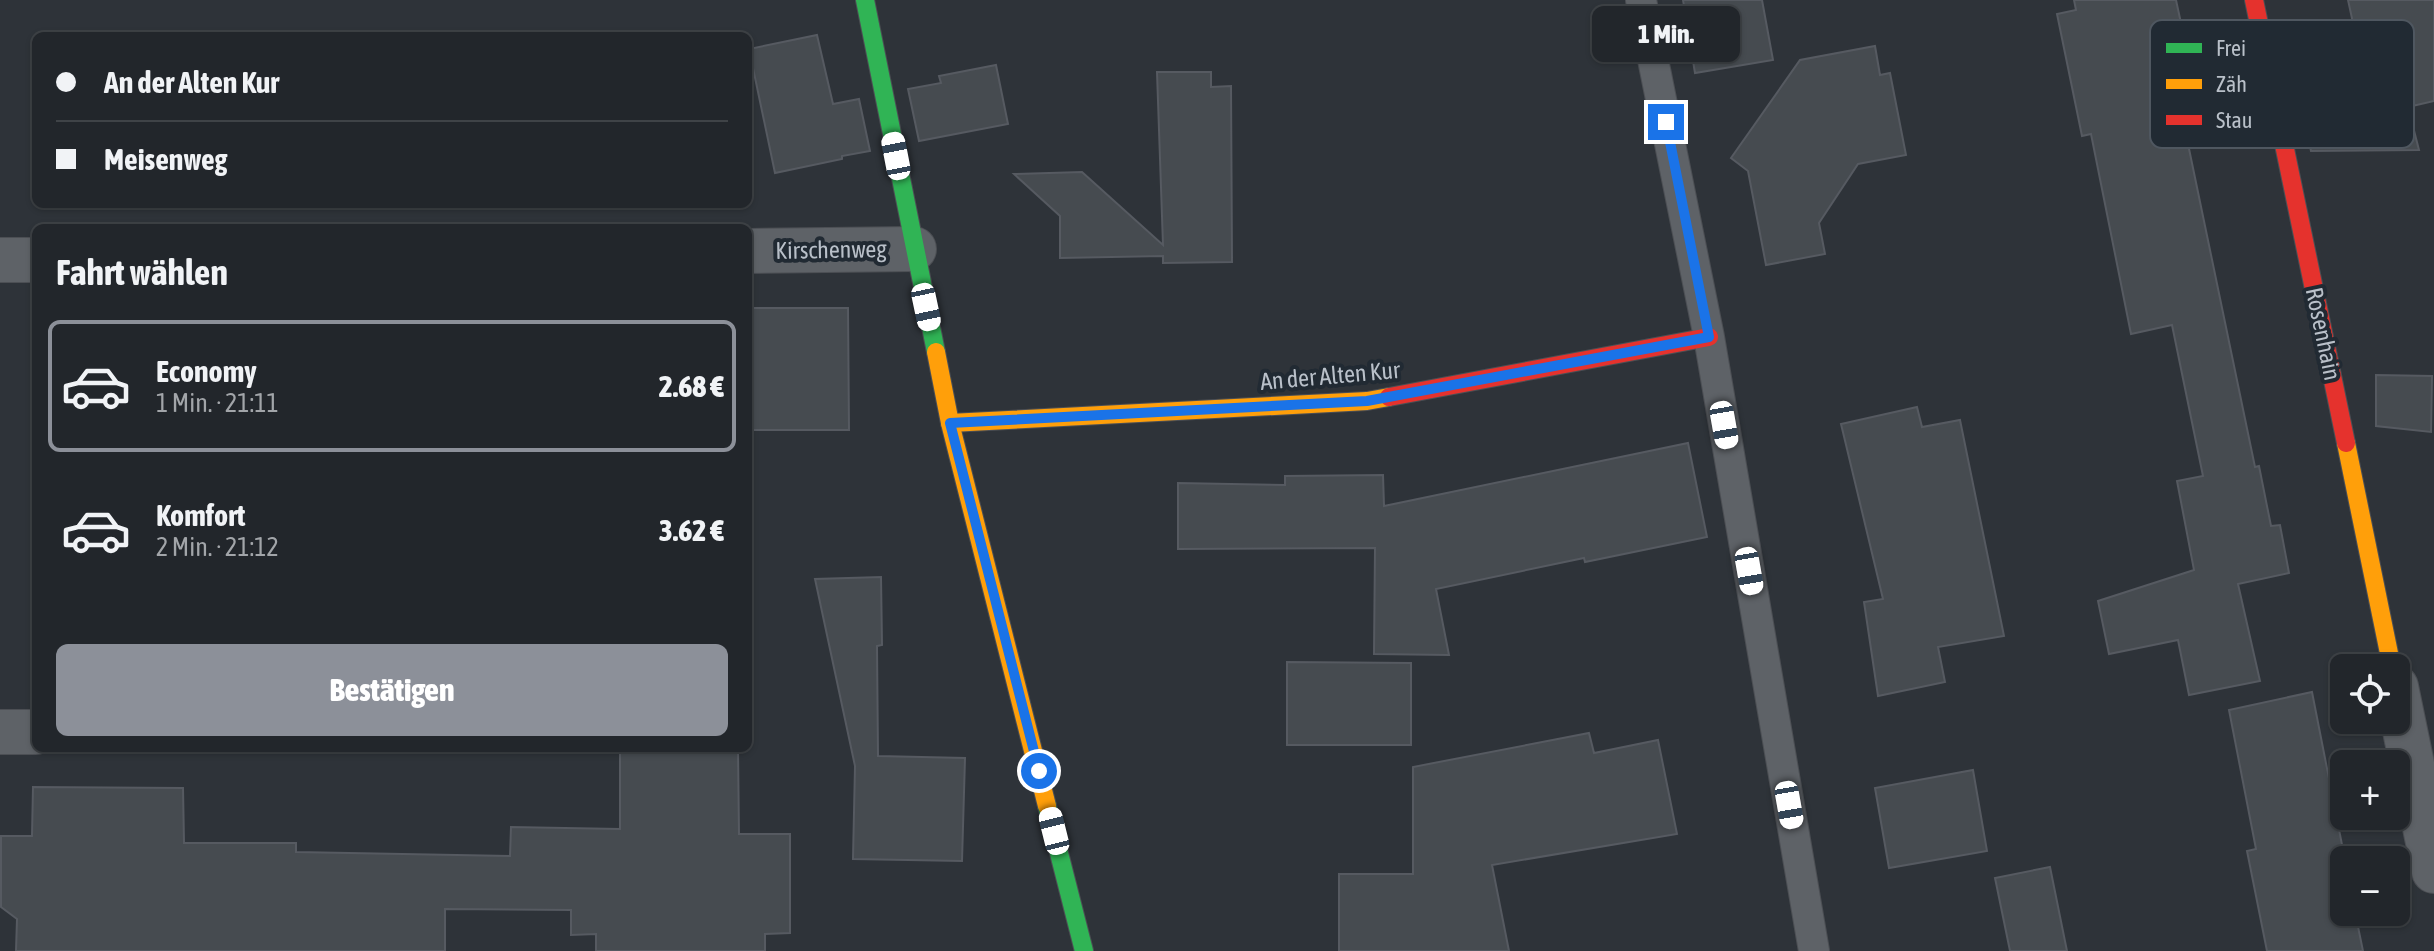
<!DOCTYPE html>
<html lang="de">
<meta charset="utf-8">
<style>
:root{--surface:#22262b;--page:#2a2e33;--text:#f1f3f6;--muted:#a2a5a9;--line:#3f4347;--accent:#8c9099}
body{margin:0;font-family:"Asap Condensed",sans-serif;background:var(--page);color:var(--text);height:100vh;display:flex;flex-direction:column;font-size:30px;white-space:nowrap}
*{box-sizing:border-box;margin:0}
p{font-size:26px;color:var(--muted)}
.icon{flex:none;width:44px;height:44px;fill:none;stroke:currentColor;stroke-width:2;stroke-linecap:round;stroke-linejoin:round}
.map{position:relative;flex:1;overflow:hidden}
.drawer{position:absolute;left:32px;top:224px;width:720px;height:528px;display:flex;flex-direction:column;background:var(--surface);border-radius:12px;box-shadow:0 2px 6px #0004,0 0 0 2px var(--line)}
.drawer>*{flex:none}
.banner{position:absolute;left:32px;top:32px;width:720px;height:176px;border-radius:12px;box-shadow:0 2px 6px #0004,0 0 0 2px var(--line);display:grid;align-content:center;height:176px;padding:0 24px;background:var(--surface)}
.controls{position:absolute;left:2330px;top:654px;display:grid;gap:16px}
.controls a{display:grid;place-items:center;width:80px;height:80px;border-radius:12px;background:var(--surface);box-shadow:0 2px 6px #0004,0 0 0 2px var(--line);font-size:40px}
.end{position:absolute;width:36px;height:36px;margin:-18px;border:10px solid #1a73e8;background:#fff;box-shadow:0 0 0 4px #fff}
.from{border-radius:50%}
.bubble{position:absolute;height:56px;border-radius:12px;background:var(--surface);box-shadow:0 2px 6px #0004,0 0 0 2px var(--line);font-size:26px;font-weight:800;line-height:56px;text-align:center}
.car{position:absolute;width:24px;height:48px;margin:-24px -12px;border-radius:10px;box-shadow:0 0 6px 2px #0007;background:linear-gradient(#fff 24%,#345 0 40%,#fff 0 76%,#345 0 86%,#fff 0)}
.banner b{display:flex;align-items:center;gap:28px;height:76px;font-size:30px}
.banner b+b{border-top:2px solid var(--line)}
.banner i{width:20px;height:20px;background:var(--text)}
ul{padding:0;list-style:none}
li{display:flex;align-items:center;gap:24px;height:132px;margin:0 16px 12px;padding:0 8px;border:4px solid transparent;border-radius:12px}
li div{flex:1}
li b{display:block;font-size:30px}
li em{font-style:normal;font-weight:800}
li.on{border-color:var(--accent)}
li>.icon{width:72px;height:72px;stroke-width:1.5}
h2{padding:0 24px;font-size:36px;line-height:96px}
.button{display:flex;gap:16px;margin-top:auto;padding:16px 24px}
.button a{flex:1;height:92px;border-radius:12px;background:var(--accent);color:#fff;font-size:32px;font-weight:800;line-height:92px;text-align:center}
.map>svg:first-child{display:block}
</style>
<div class="map">
<svg width="2434" height="951" viewBox="0 0 2434 951">
<rect width="100%" height="100%" fill="#2e3339"/>
<g fill="#464b50" stroke="#565a61" stroke-width="2">
<path d="M1683,0h79l11,60 -78,13z"/>
<path d="M2074,0h102l24,111 -18,4 73,352 4,-1 12,60 9,-1 9,48 -51,11 22,97 -71,14 -11,-55 -69,14 -11,-53 96,-31 -17,-89 26,-5 -31,-151 -41,9 -40,-200 -9,2 -25,-122 19,-4z"/>
<path d="M2348,0h86v101l-26,6 11,43 -108,1 -7,-30 67,-15z"/>
<path d="M817,35l16,69 26,-5 11,52 -28,5v3l-67,14 -26,-124z"/>
<path d="M1875,46l5,29 10,-2 16,82 -48,9 -39,59 6,31 -59,11 -18,-94 -17,-13 69,-98z"/>
<path d="M996,65l12,59 -89,17 -11,-52 33,-6 -2,-7z"/>
<path d="M1157,72h54v15l20,-1 1,176 -69,1v-7l-103,2v-42l-46,-42 68,-2 81,73z"/>
<path d="M748,308h100l1,122h-101z"/>
<path d="M2376,375l56,1 -1,56 -55,-6z"/>
<path d="M1917,407l5,20 38,-7 44,216 -66,11 7,35 -67,14 -14,-94 19,-3 -42,-175z"/>
<path d="M1688,443l19,94 -122,25 -1,-4 -148,31 13,66 -75,-1 1,-106 -197,1v-66l107,2v-9l98,-1 1,31z"/>
<path d="M881,577l1,68 -5,1 1,110 87,2 -3,103 -109,-2 2,-93 -40,-187z"/>
<path d="M1287,662l124,1v82h-124z"/>
<path d="M2312,692l33,168 -1,52h11l8,39h-96l-20,-100 9,-2 -27,-139z"/>
<path d="M1589,733l5,20 64,-13 19,94 -185,31 17,86h-170v-77h74v-107z"/>
<path d="M620,748h118l1,86h51v99l-25,1v17h-169v-17l-25,1v-25l-126,-1v42h-429l1,-32 -16,-12v-71h31l1,-49 150,1 1,55h112v9l214,4 1,-29 109,2z"/>
<path d="M1973,770l14,81 -98,17 -14,-80z"/>
<path d="M2050,867l17,84h-57l-15,-73z"/>
</g>
<g fill="none" stroke-linecap="round" stroke-linejoin="round">
<g stroke="#4c4f54" stroke-width="32">
<path id="lane" d="M1641,0l68,337 105,614"/>
</g>
<g stroke="#4c4f54" stroke-width="46">
<g id="street">
<path d="M748,251l166,-2"/>
<path d="M0,260h36"/>
<path d="M2396,687l38,184"/>
<path d="M0,732h36"/>
</g>
</g>
<g stroke="#4c4f54" stroke-width="20">
<g id="fast">
<path d="M865,0l71,352"/>
<path d="M1047,806l37,145"/>
</g>
</g>
<g stroke="#4c4f54" stroke-width="20">
<g id="slow">
<path d="M936,352l14,71 97,383"/>
<path d="M950,423l417,-22 22,-4"/>
<path d="M2346,443l46,225"/>
</g>
</g>
<g stroke="#4c4f54" stroke-width="20">
<g id="jam">
<path d="M2254,0l92,443"/>
<path d="M1389,397l320,-60"/>
</g>
</g>
<use href="#lane" stroke="#5e6267" stroke-width="30"/>
<use href="#street" stroke="#5e6267" stroke-width="44"/>
<use href="#fast" stroke="#30b455" stroke-width="18"/>
<use href="#slow" stroke="#ff9f0a" stroke-width="18"/>
<use href="#jam" stroke="#e5322d" stroke-width="18"/>
</g>
<g fill="none" stroke-linecap="round" stroke-linejoin="round">
<path stroke="#1a73e8" stroke-width="10" d="M1039,771l-89,-348 417,-22 342,-64 -43,-215"/>
</g>
<g text-anchor="middle" stroke-width="8" stroke-linejoin="round" paint-order="stroke">
<g font-size="24" fill="#b9c0c9" stroke="#212a33">
<text transform="translate(831 250) rotate(-1)" y="8">Kirschenweg</text>
<text transform="translate(2323 334) rotate(78)" y="8">Rosenhain</text>
<text transform="translate(1330 376) rotate(-5)" y="8">An der Alten Kur</text>
</g>
</g>
<rect x="2150" y="20" width="264" height="128" rx="12" fill="#212a33" stroke="#4f5760" stroke-width="2"/>
<rect x="2166" y="43" width="36" height="10" fill="#30b455"/>
<rect x="2166" y="79" width="36" height="10" fill="#ff9f0a"/>
<rect x="2166" y="115" width="36" height="10" fill="#e5322d"/>
<g font-size="22" fill="#b9c0c9">
<text x="2216" y="56">Frei</text>
<text x="2216" y="92">Zäh</text>
<text x="2216" y="128">Stau</text>
</g>
</svg>
<div class="controls">
<a><svg class="icon" aria-label="locate" viewBox="0 0 24 24"><circle cx="12" cy="12" r="6"/><path d="M12 2v4M12 18v4M2 12h4M18 12h4"/></svg></a>
<a>+</a>
<a>−</a>
</div>
<i class="end from" style="left:1039px;top:771px"></i>
<i class="end" style="left:1666px;top:122px"></i>
<div class="bubble" style="left:1592px;top:6px;width:148px">1 Min.</div>
<i class="car" style="left:896px;top:156px;rotate:349deg"></i>
<i class="car" style="left:926px;top:307px;rotate:168deg"></i>
<i class="car" style="left:1724px;top:425px;rotate:170deg"></i>
<i class="car" style="left:1749px;top:571px;rotate:170deg"></i>
<i class="car" style="left:1789px;top:805px;rotate:170deg"></i>
<i class="car" style="left:1054px;top:831px;rotate:346deg"></i>
<div class="banner">
<b><i class="from"></i>An der Alten Kur</b>
<b><i></i>Meisenweg</b>
</div>
<section class="drawer">
<h2>Fahrt wählen</h2>
<ul>
<li class="on"><svg class="icon" aria-label="car" viewBox="0 0 24 24"><path d="M5 17H2v-5l4-1 3-4h7l3 4 3 1v5h-3M9 17h6M6 11h13"/><circle cx="7" cy="17" r="2"/><circle cx="17" cy="17" r="2"/></svg><div><b>Economy</b><p>1 Min. · 21:11</p></div><em>2.68 €</em></li>
<li><svg class="icon" aria-label="car" viewBox="0 0 24 24"><path d="M5 17H2v-5l4-1 3-4h7l3 4 3 1v5h-3M9 17h6M6 11h13"/><circle cx="7" cy="17" r="2"/><circle cx="17" cy="17" r="2"/></svg><div><b>Komfort</b><p>2 Min. · 21:12</p></div><em>3.62 €</em></li>
</ul>
<div class="button"><a>Bestätigen</a></div>
</section>
</div>
